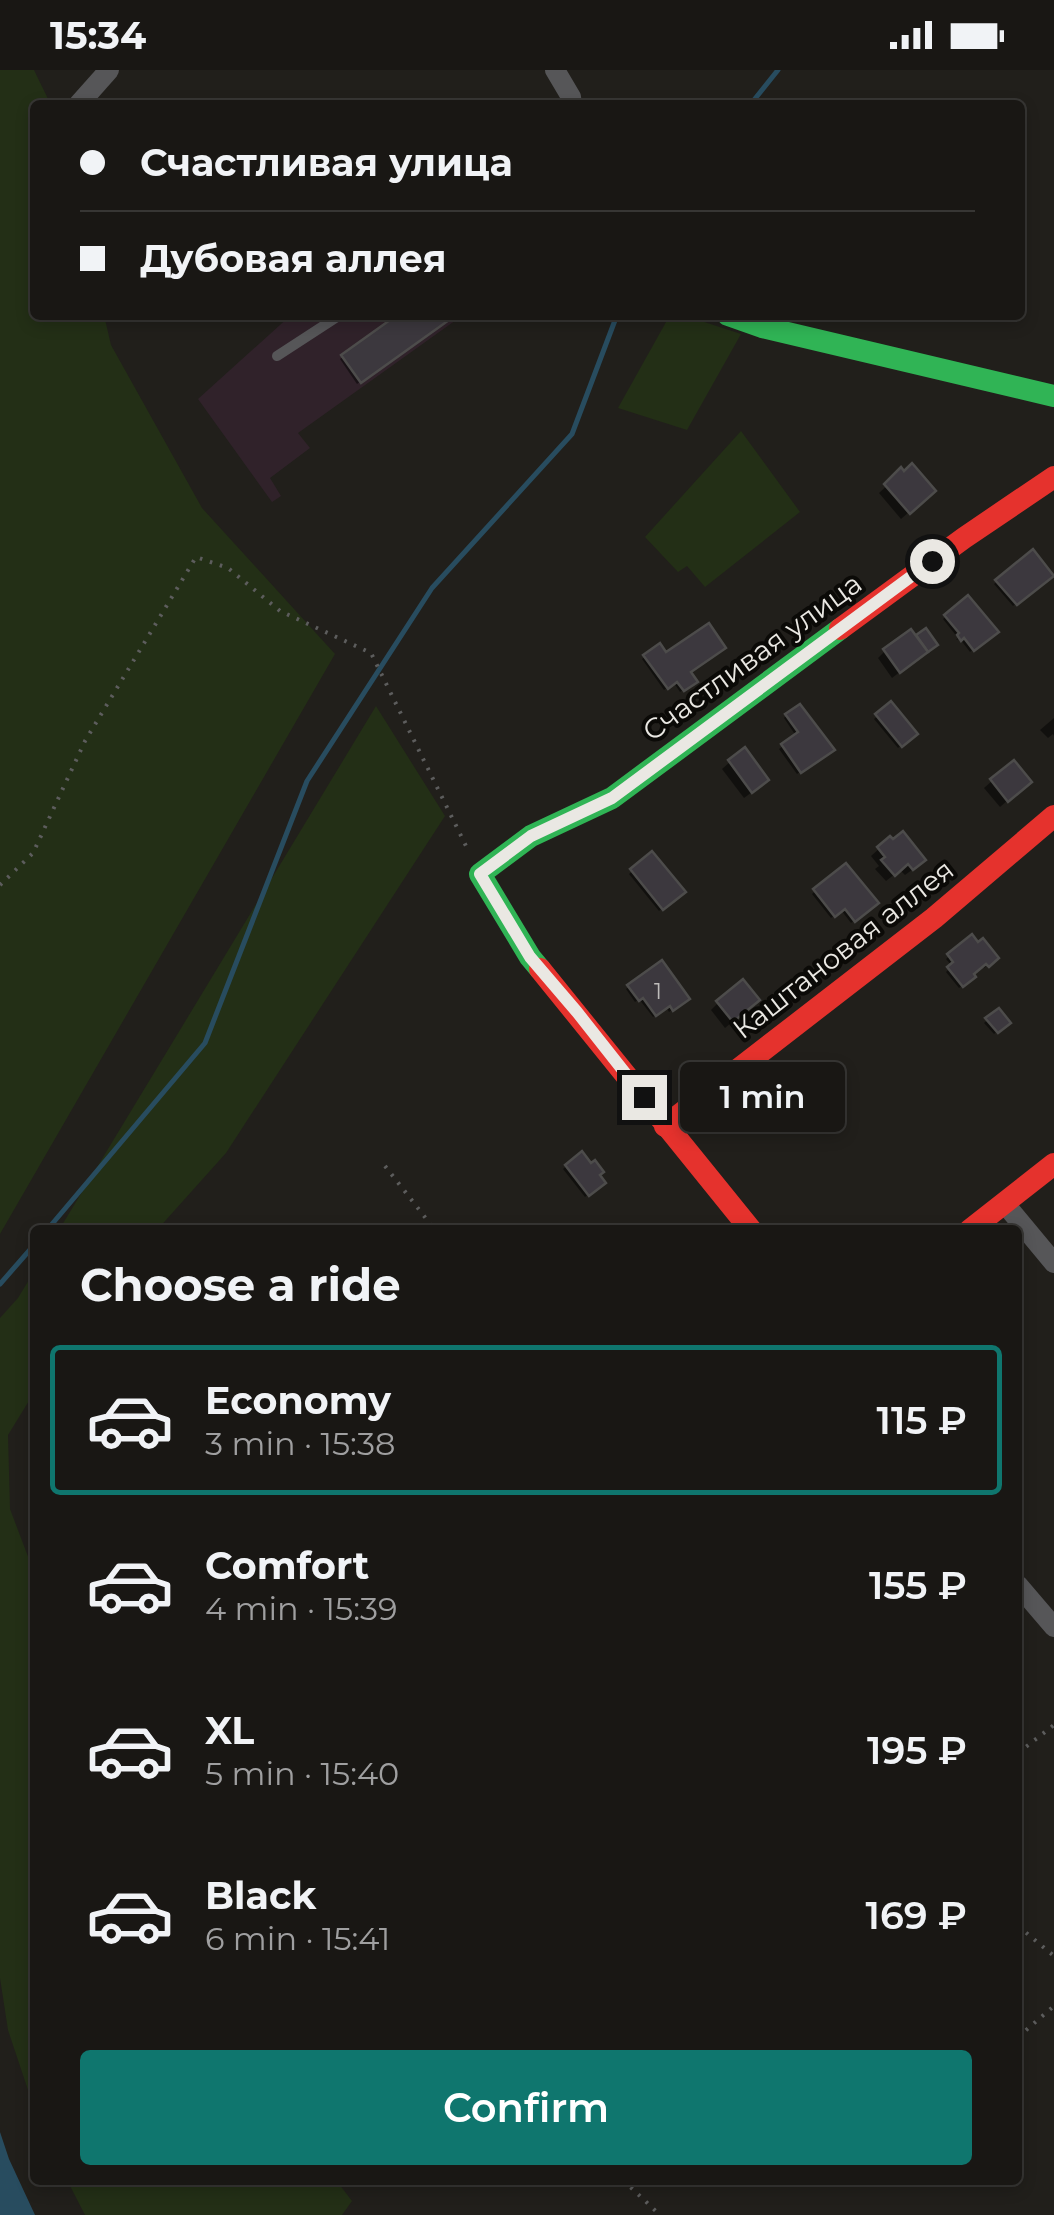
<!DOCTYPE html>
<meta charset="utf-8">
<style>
:root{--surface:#191714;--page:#262422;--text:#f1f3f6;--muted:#9f9fa0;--line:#373634;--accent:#0f766e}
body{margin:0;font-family:Montserrat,sans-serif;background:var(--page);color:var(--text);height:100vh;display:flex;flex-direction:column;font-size:38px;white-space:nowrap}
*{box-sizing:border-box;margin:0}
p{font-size:32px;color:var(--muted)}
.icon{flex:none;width:55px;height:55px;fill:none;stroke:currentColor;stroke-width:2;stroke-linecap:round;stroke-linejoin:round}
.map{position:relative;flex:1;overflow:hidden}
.side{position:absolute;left:30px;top:1155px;width:992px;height:960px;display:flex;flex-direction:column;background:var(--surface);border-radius:10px;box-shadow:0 5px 15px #0003,0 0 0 2px var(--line)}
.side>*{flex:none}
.banner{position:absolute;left:30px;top:30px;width:995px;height:220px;border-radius:10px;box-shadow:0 5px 15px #0003,0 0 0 2px var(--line);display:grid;align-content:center;height:220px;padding:0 50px;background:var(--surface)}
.end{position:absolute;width:45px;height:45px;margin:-22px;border:12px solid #eae8e3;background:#111;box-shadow:0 0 0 5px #111}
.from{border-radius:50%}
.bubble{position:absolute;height:70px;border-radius:10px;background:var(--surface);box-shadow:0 5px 15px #0003,0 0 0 2px var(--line);font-size:32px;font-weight:600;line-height:70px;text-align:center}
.banner b{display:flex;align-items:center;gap:35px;height:95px;font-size:38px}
.banner b+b{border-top:2px solid var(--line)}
.banner i{width:25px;height:25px;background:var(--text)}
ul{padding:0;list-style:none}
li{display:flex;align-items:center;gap:30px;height:150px;margin:0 20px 15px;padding:0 30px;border:5px solid transparent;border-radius:10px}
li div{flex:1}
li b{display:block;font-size:38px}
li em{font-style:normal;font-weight:600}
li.current{border-color:var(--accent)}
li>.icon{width:90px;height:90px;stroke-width:1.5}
h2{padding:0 50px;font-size:45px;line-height:120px}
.action{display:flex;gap:20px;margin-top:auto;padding:20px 50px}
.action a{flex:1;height:115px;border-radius:10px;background:var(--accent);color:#fff;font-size:40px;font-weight:600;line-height:115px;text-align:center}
.status{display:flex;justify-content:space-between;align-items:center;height:70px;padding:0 50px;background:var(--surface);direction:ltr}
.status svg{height:28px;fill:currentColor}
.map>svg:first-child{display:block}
</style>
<div class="status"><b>15:34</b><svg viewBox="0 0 49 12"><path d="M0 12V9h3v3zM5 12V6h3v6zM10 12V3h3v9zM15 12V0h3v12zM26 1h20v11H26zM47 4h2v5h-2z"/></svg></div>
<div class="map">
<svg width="1054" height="2145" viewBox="0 0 1054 2145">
<rect width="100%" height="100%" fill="#211f1b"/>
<path fill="#30222a" d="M291,245h172l-165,118 12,15 -40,30 11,18 -9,6 -74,-103z"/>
<g fill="#232f16">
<path d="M0,0h34l17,35h-16v210h69l7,30 91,163 133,146 -335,580z"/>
<path d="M670,245h13l58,19 -54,96 -69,-22z"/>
<path d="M741,361l59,81 -95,75 -18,-21 -9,6 -33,-35z"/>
<path d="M376,636l69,110 -219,337 -69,77h-98z"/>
<path d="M35,1200v121l-27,44 2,74 25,66v536l-27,-81 -8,-52v-660l18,-20z"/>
<path d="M67,2110h269l16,21 -10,14h-257z"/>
</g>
<path fill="#284c5f" d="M0,2062l9,27 26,56h-35z"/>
<g fill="#0007">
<path d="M401,245h53l-97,69 -17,-25z"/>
<path d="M891,412l34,16 -24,21 -22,-26z"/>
<path d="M1033,483l18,23 -38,30 -19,-22z"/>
<path d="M968,528l27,33 -25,21 -10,-13 -4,1 2,-2 -15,-19z"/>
<path d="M925,561l10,14 -43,33 -14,-20 7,-7 30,-12z"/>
<path d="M645,587l44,15 3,12 -12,8 -6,-9 -10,7 -22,-31z"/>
<path d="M891,635l24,29 -17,14 -24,-29z"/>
<path d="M786,646l42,36 -31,22 -18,-25 17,-13 -12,-18z"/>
<path d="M1054,648v18l-1,-2 -5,4 -8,-8z"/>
<path d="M730,692l29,25 -15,11 -22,-29z"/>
<path d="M992,711l29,8 -21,18 -16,-19z"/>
<path d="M890,769l26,28 -11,8 -5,-5 -14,11 -11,-12 4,-3 -8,-10z"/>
<path d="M652,785l30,37 -23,19 -30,-37z"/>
<path d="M845,796l30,37 -24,20 -10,-13 -10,8 -19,-24z"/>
<path d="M972,868l24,20 -12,10 -2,-3 -11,9 2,3 -14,11 -13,-16 6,-6 -6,-7z"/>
<path d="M629,917l55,14 -15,11 -3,-5 -13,10 -14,-18 -4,3 -9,-13z"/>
<path d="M718,933l32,4 -25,21 -14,-18z"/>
<path d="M998,941l9,12 -13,11 -10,-11z"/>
<path d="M823,1009l7,22 -19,14 -13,-15z"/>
<path d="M581,1084l22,28 -18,15 -22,-28z"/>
</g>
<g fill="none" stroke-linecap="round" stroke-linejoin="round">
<g stroke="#284c5f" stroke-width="5">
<path d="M750,35l28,-35"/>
<path d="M47,1160l158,-187 102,-262 125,-193 140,-154 45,-119"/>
<path d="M0,1214l35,-40"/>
</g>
</g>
<g fill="#3c383e" stroke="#4d4c4b" stroke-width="2.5">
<path d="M397,245h59l-95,68 -20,-28z"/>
<path d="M912,393l24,28 -26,23 -26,-30 17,-17 3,4z"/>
<path d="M1033,479l21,27 -37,29 -22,-25z"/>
<path d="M968,525l31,37 -25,19 -10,-13 -3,3 -4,-6 2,-2 -15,-18z"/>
<path d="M709,553l17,25 -35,24 7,10 -14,9 -7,-9 -9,7 -25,-34 17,-12 6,9z"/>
<path d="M926,558l12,17 -10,7 -12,-17z"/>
<path d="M911,559l17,23 -28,21 -17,-24z"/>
<path d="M891,631l27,33 -16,13 -27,-33z"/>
<path d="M800,634l35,46 -34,23 -20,-29 17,-12 -13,-18z"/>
<path d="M745,677l24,33 -17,13 -24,-33z"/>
<path d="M1014,690l18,22 -24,20 -18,-23z"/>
<path d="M903,761l23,29 -13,10 -5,-6 -13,12 -14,-16 4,-3 -8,-10 13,-11 3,3z"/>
<path d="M652,781l34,41 -23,18 -33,-41z"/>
<path d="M846,793l33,40 -24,19 -10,-13 -10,8 -22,-28z"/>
<path d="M972,864l6,8 5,-4 16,20 -10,9 -3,-3 -12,10 2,3 -13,10 -16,-20 6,-5 -6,-8z"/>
<path d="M662,890l28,39 -17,12 -3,-5 -14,10 -13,-18 -4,3 -12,-16z"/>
<path d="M743,909l17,21 -27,22 -17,-21z"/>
<path d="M999,938l12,15 -13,10 -13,-15z"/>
<path d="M824,1005l15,19 -12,13 -1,-2 -7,5 -15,-19z"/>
<path d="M582,1081l9,12 4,-3 9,12 -4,3 6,8 -17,13 -24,-31z"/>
</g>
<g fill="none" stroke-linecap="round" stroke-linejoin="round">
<g stroke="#5d5d5d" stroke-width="4" stroke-dasharray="2.5 8" stroke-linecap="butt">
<path d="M0,815l33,-32 52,-112 111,-184 32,11 52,43 91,42 98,199"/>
<path d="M385,1096l50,64"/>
<path d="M1018,1683l36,-28"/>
<path d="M1018,1856l36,30"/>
<path d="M1018,1967l36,-31"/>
<path d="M623,2110l37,35"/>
</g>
<path stroke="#565658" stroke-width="10" d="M277,286l63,-41"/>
<g stroke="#565658" stroke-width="20">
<path d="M555,0l16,27 1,8"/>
<path d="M78,35l31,-35"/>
<path d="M1005,1134l49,59"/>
<path d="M1018,1515l36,42"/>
</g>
<g stroke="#30b455" stroke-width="22">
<path d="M728,245l34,12 292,69"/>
<path d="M540,899l-10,-12 -50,-83 51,-38 81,-38 228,-169"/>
</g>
<g stroke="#e5322d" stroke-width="22">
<path d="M840,559l124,-91 90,-61"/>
<path d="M540,899l211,261"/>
<path d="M665,1056l269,-208 120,-102"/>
<path d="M970,1160l84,-66"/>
</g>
</g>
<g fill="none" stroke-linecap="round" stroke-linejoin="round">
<path stroke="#eae8e3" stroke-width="12" d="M644,1027l-67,-85 -47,-55 -50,-83 51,-38 81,-38 320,-237"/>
</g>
<g text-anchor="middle" stroke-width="8" stroke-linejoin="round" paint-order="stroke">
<g font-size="22" fill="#bebcba">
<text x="658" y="929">1</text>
</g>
<g font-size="28" fill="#eae8e3" stroke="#0b0a07">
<text transform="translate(752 587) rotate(-36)" y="10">Счастливая улица</text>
<text transform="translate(843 879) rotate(-38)" y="10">Каштановая аллея</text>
</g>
</g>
</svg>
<i class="end from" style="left:932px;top:491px"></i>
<i class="end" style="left:644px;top:1027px"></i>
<div class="bubble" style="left:680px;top:992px;width:165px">1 min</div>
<div class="banner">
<b><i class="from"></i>Счастливая улица</b>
<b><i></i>Дубовая аллея</b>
</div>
<section class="side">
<h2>Choose a ride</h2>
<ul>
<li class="current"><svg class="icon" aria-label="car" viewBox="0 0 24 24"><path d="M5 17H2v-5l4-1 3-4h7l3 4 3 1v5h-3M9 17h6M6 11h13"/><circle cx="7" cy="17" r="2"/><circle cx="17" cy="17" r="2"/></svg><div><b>Economy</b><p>3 min · 15:38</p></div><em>115 ₽</em></li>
<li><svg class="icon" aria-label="car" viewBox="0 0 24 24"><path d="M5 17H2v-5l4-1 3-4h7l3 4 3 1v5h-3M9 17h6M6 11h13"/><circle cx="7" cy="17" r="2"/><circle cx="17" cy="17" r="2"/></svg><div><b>Comfort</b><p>4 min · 15:39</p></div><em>155 ₽</em></li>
<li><svg class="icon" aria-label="car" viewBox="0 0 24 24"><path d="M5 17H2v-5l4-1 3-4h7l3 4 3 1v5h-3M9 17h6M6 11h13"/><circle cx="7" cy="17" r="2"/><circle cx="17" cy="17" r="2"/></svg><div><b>XL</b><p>5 min · 15:40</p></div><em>195 ₽</em></li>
<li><svg class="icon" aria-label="car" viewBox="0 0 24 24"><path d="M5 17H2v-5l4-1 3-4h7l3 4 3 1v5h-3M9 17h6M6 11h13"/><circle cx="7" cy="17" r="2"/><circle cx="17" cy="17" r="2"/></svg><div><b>Black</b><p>6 min · 15:41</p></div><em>169 ₽</em></li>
</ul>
<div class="action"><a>Confirm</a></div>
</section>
</div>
